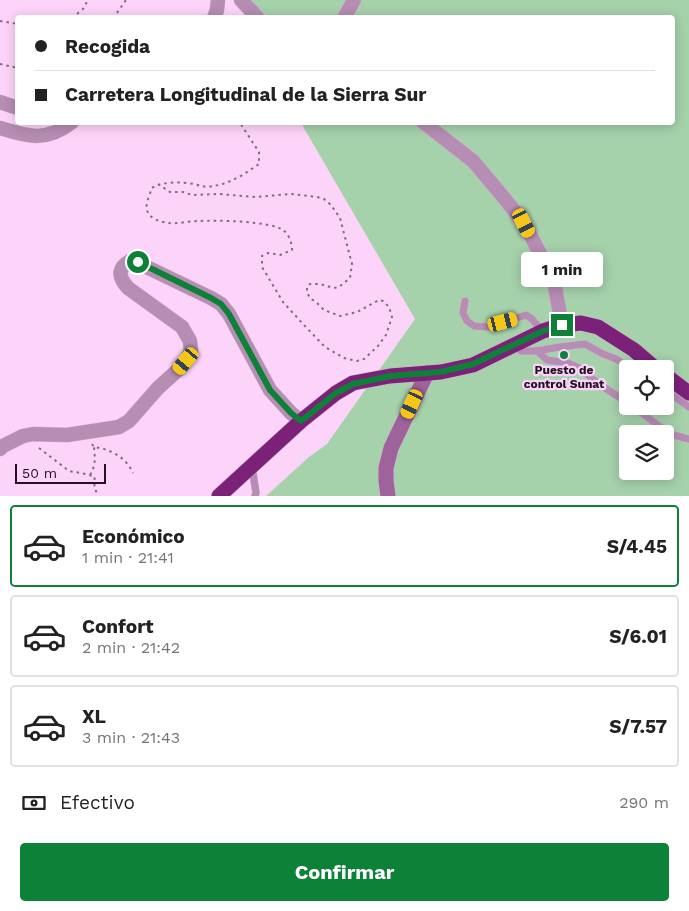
<!DOCTYPE html>
<html lang="es">
<meta charset="utf-8">
<style>
:root{--surface:#fff;--page:#f2f2f2;--text:#222;--muted:#767676;--line:#e0e0e0;--accent:#0e8138}
body{margin:0;font-family:"Work Sans",sans-serif;background:var(--page);color:var(--text);height:100vh;display:flex;flex-direction:column;font-size:19px;white-space:nowrap}
*{box-sizing:border-box;margin:0}
p{font-size:16px;color:var(--muted)}
.icon{flex:none;width:28px;height:28px;fill:none;stroke:currentColor;stroke-width:2;stroke-linecap:round;stroke-linejoin:round}
.map{position:relative;height:496px;overflow:hidden}
.panel{display:flex;flex-direction:column;background:var(--surface);flex:1}
.panel>*{flex:none}
.banner{position:absolute;left:15px;top:15px;width:660px;height:110px;border-radius:5px;box-shadow:0 2px 12px #0003;display:grid;align-content:center;height:110px;padding:0 20px;background:var(--surface)}
.fabs{position:absolute;left:619px;top:360px;display:grid;gap:10px}
.fabs a{display:grid;place-items:center;width:55px;height:55px;border-radius:5px;background:var(--surface);box-shadow:0 2px 12px #0003;font-size:25px}
.scale{position:absolute;left:15px;bottom:12px;width:91px;box-sizing:border-box;padding-left:5px;border:2px solid #221121;border-top:0;font-size:14px;line-height:18px;white-space:nowrap;color:#221121;-webkit-text-stroke:4px #fdd4f9;paint-order:stroke}
.end{position:absolute;width:22px;height:22px;margin:-11px;border:6px solid #0e8138;background:#fff;box-shadow:0 0 0 2px #fff}
.from{border-radius:50%}
.bubble{position:absolute;height:35px;border-radius:5px;background:var(--surface);box-shadow:0 2px 12px #0003;font-size:16px;font-weight:700;line-height:35px;text-align:center}
.car{position:absolute;width:15px;height:30px;margin:-15px -8px;border-radius:6px;box-shadow:0 0 4px 1px #0007;background:linear-gradient(#f5c518 24%,#345 0 40%,#f5c518 0 76%,#345 0 86%,#f5c518 0)}
.banner b{display:flex;align-items:center;gap:18px;height:48px;font-size:19px}
.banner b+b{border-top:1px solid var(--line)}
.banner i{width:12px;height:12px;background:var(--text)}
ul{padding:9px 0 0;list-style:none}
li{display:flex;align-items:center;gap:15px;height:82px;margin:0 10px 8px;padding:0 10px;border:2px solid var(--line);border-radius:5px}
li div{flex:1}
li b{display:block;font-size:19px}
li em{font-style:normal;font-weight:700}
li.active{border-color:var(--accent)}
li>.icon{width:45px;height:45px;stroke-width:1.5}
.pay{display:flex;align-items:center;gap:12px;height:55px;padding:0 20px;font-size:19px}
.pay p{margin-inline-start:auto}
.button{display:flex;gap:10px;margin-top:auto;padding:10px 20px}
.button a{flex:1;height:58px;border-radius:5px;background:var(--accent);color:#fff;font-size:20px;font-weight:700;line-height:58px;text-align:center}
.map>svg:first-child{display:block}
</style>
<div class="map">
<svg width="689" height="496" viewBox="0 0 689 496">
<rect width="100%" height="100%" fill="#fdd4f9"/>
<path fill="#a5d1ab" fill-rule="evenodd" d="M239,0h450v496h-423l43,-39 18,-13 88,-125 -114,-196 371,-1v-104h-424zM628,369h37v37h-37zM628,434h37v37h-37z"/>
<g fill="none" stroke-linecap="round" stroke-linejoin="round">
<g stroke="#d6b1d2" stroke-width="8">
<g id="lane">
<path d="M465,301l-2,12 4,8 7,5 13,1 39,-12 6,4 10,12"/>
<path d="M516,345l5,6h16l23,-4 25,-3 18,10 13,5 16,10"/>
<path d="M537,351l10,9 21,3 11,5 20,16 29,19"/>
<path d="M665,390l24,17"/>
<path d="M632,406l38,28 19,5"/>
<path d="M252,467l4,26 -1,3"/>
</g>
</g>
<g stroke="#d6b1d2" stroke-width="15">
<g id="street">
<path d="M241,0l17,18"/>
<path d="M214,18l3,-8 1,-10"/>
<path d="M344,18l10,-18"/>
<path d="M0,102l18,6"/>
<path d="M423,122l50,39 27,32 24,30 20,38 11,26 7,38"/>
<path d="M0,128c28,9 47,14 72,-6"/>
<path d="M0,449l3,-3 20,-10 10,-2 34,1 52,-8 10,-6 29,-33 21,-19 7,-8 5,-10 -1,-10 -8,-14 -54,-39c-11,-12 -10,-21 4,-28l79,38 10,6 8,10 41,76 21,23 10,8"/>
</g>
</g>
<g stroke="#d6b1d2" stroke-width="16">
<path id="secondary" d="M388,496l-2,-15v-13l5,-20 36,-75"/>
</g>
<g stroke="#d6b1d2" stroke-width="16">
<g id="highway">
<path d="M665,375l24,18"/>
<path d="M219,496l82,-75 35,-28 17,-10 37,-7 51,-4 32,-7 70,-34 19,-6 19,-2 17,4 36,23 22,19"/>
</g>
</g>
<g stroke="#856982" stroke-width="2" stroke-dasharray="2.5 4" stroke-linecap="butt">
<path d="M72,18l11,-9 5,-9"/>
<path d="M113,18l6,-8 7,-10"/>
<path d="M0,21l18,3"/>
<path d="M0,64l18,4"/>
<path d="M158,184l12,8h13l9,3 27,-1 36,3 36,-3 26,3 7,2 7,6 9,13 12,46 -2,14 -11,9 -5,1 -14,-4h-10l-3,3v6l4,6 5,3 8,8 16,6 17,-4 22,-12 4,1 6,6 3,10 -6,18 -8,11 -14,13 -7,2 -13,-3 -19,-11 -22,-23 -20,-22 -21,-35v-11l6,-3 12,2 12,-5c0,-7 -3,-16 -9,-20 -13,-9 -67,-10 -84,-9 -10,0 -21,3 -30,2 -8,-1 -20,-4 -22,-13 -2,-6 3,-16 5,-22 11,-7 29,-6 42,-4 7,2 13,4 19,2 17,-2 33,-13 46,-22v-12l-17,-26 -2,-4"/>
<path d="M92,444l2,3c16,2 32,10 39,26"/>
<path d="M39,448l30,23 17,3 9,3c-2,7 0,12 3,19"/>
<path d="M90,475c6,-10 5,-17 4,-28"/>
</g>
<use href="#lane" stroke="#b68db3" stroke-width="7"/>
<use href="#street" stroke="#b68db3" stroke-width="14"/>
<use href="#secondary" stroke="#9e639a" stroke-width="15"/>
<use href="#highway" stroke="#7b2278" stroke-width="15"/>
</g>
<g fill="none" stroke-linecap="round" stroke-linejoin="round">
<path stroke="#0e8138" stroke-width="6" d="M138,262l73,36 10,6 8,10 41,76 21,23 10,8 35,-28 17,-9 37,-8 51,-4 32,-8 70,-33 19,-6"/>
</g>
<circle fill="#0e8138" stroke="#fdd4f9" stroke-width="2" cx="564" cy="355" r="5"/>
<g text-anchor="middle" stroke-width="4.5" stroke-linejoin="round" paint-order="stroke">
<g font-size="12" font-weight="bold" fill="#221121" stroke="#fdd4f9">
<text x="564" y="374">Puesto de<tspan x="564" dy="14">control Sunat</tspan></text>
</g>
</g>
</svg>
<div class="fabs">
<a><svg class="icon" aria-label="locate" viewBox="0 0 24 24"><circle cx="12" cy="12" r="6"/><path d="M12 2v4M12 18v4M2 12h4M18 12h4"/></svg></a>
<a><svg class="icon" aria-label="layers" viewBox="0 0 24 24"><path d="M12 4l9 5-9 5-9-5zM3 14l9 5 9-5"/></svg></a>
</div>
<div class="scale">50 m</div>
<i class="end from" style="left:138px;top:262px"></i>
<i class="end" style="left:562px;top:325px"></i>
<div class="bubble" style="left:521px;top:252px;width:82px">1 min</div>
<i class="car" style="left:524px;top:223px;rotate:153deg"></i>
<i class="car" style="left:503px;top:322px;rotate:76deg"></i>
<i class="car" style="left:186px;top:361px;rotate:220deg"></i>
<i class="car" style="left:412px;top:404px;rotate:205deg"></i>
<div class="banner">
<b><i class="from"></i>Recogida</b>
<b><i></i>Carretera Longitudinal de la Sierra Sur</b>
</div>
</div>
<section class="panel">
<ul>
<li class="active"><svg class="icon" aria-label="car" viewBox="0 0 24 24"><path d="M5 17H2v-5l4-1 3-4h7l3 4 3 1v5h-3M9 17h6M6 11h13"/><circle cx="7" cy="17" r="2"/><circle cx="17" cy="17" r="2"/></svg><div><b>Económico</b><p>1 min · 21:41</p></div><em>S/4.45</em></li>
<li><svg class="icon" aria-label="car" viewBox="0 0 24 24"><path d="M5 17H2v-5l4-1 3-4h7l3 4 3 1v5h-3M9 17h6M6 11h13"/><circle cx="7" cy="17" r="2"/><circle cx="17" cy="17" r="2"/></svg><div><b>Confort</b><p>2 min · 21:42</p></div><em>S/6.01</em></li>
<li><svg class="icon" aria-label="car" viewBox="0 0 24 24"><path d="M5 17H2v-5l4-1 3-4h7l3 4 3 1v5h-3M9 17h6M6 11h13"/><circle cx="7" cy="17" r="2"/><circle cx="17" cy="17" r="2"/></svg><div><b>XL</b><p>3 min · 21:43</p></div><em>S/7.57</em></li>
</ul>
<div class="pay"><svg class="icon" aria-label="cash" viewBox="0 0 24 24"><path d="M3 7h18v10H3z"/><circle cx="12" cy="12" r="2"/></svg>Efectivo<p>290 m</p></div>
<div class="button"><a>Confirmar</a></div>
</section>
